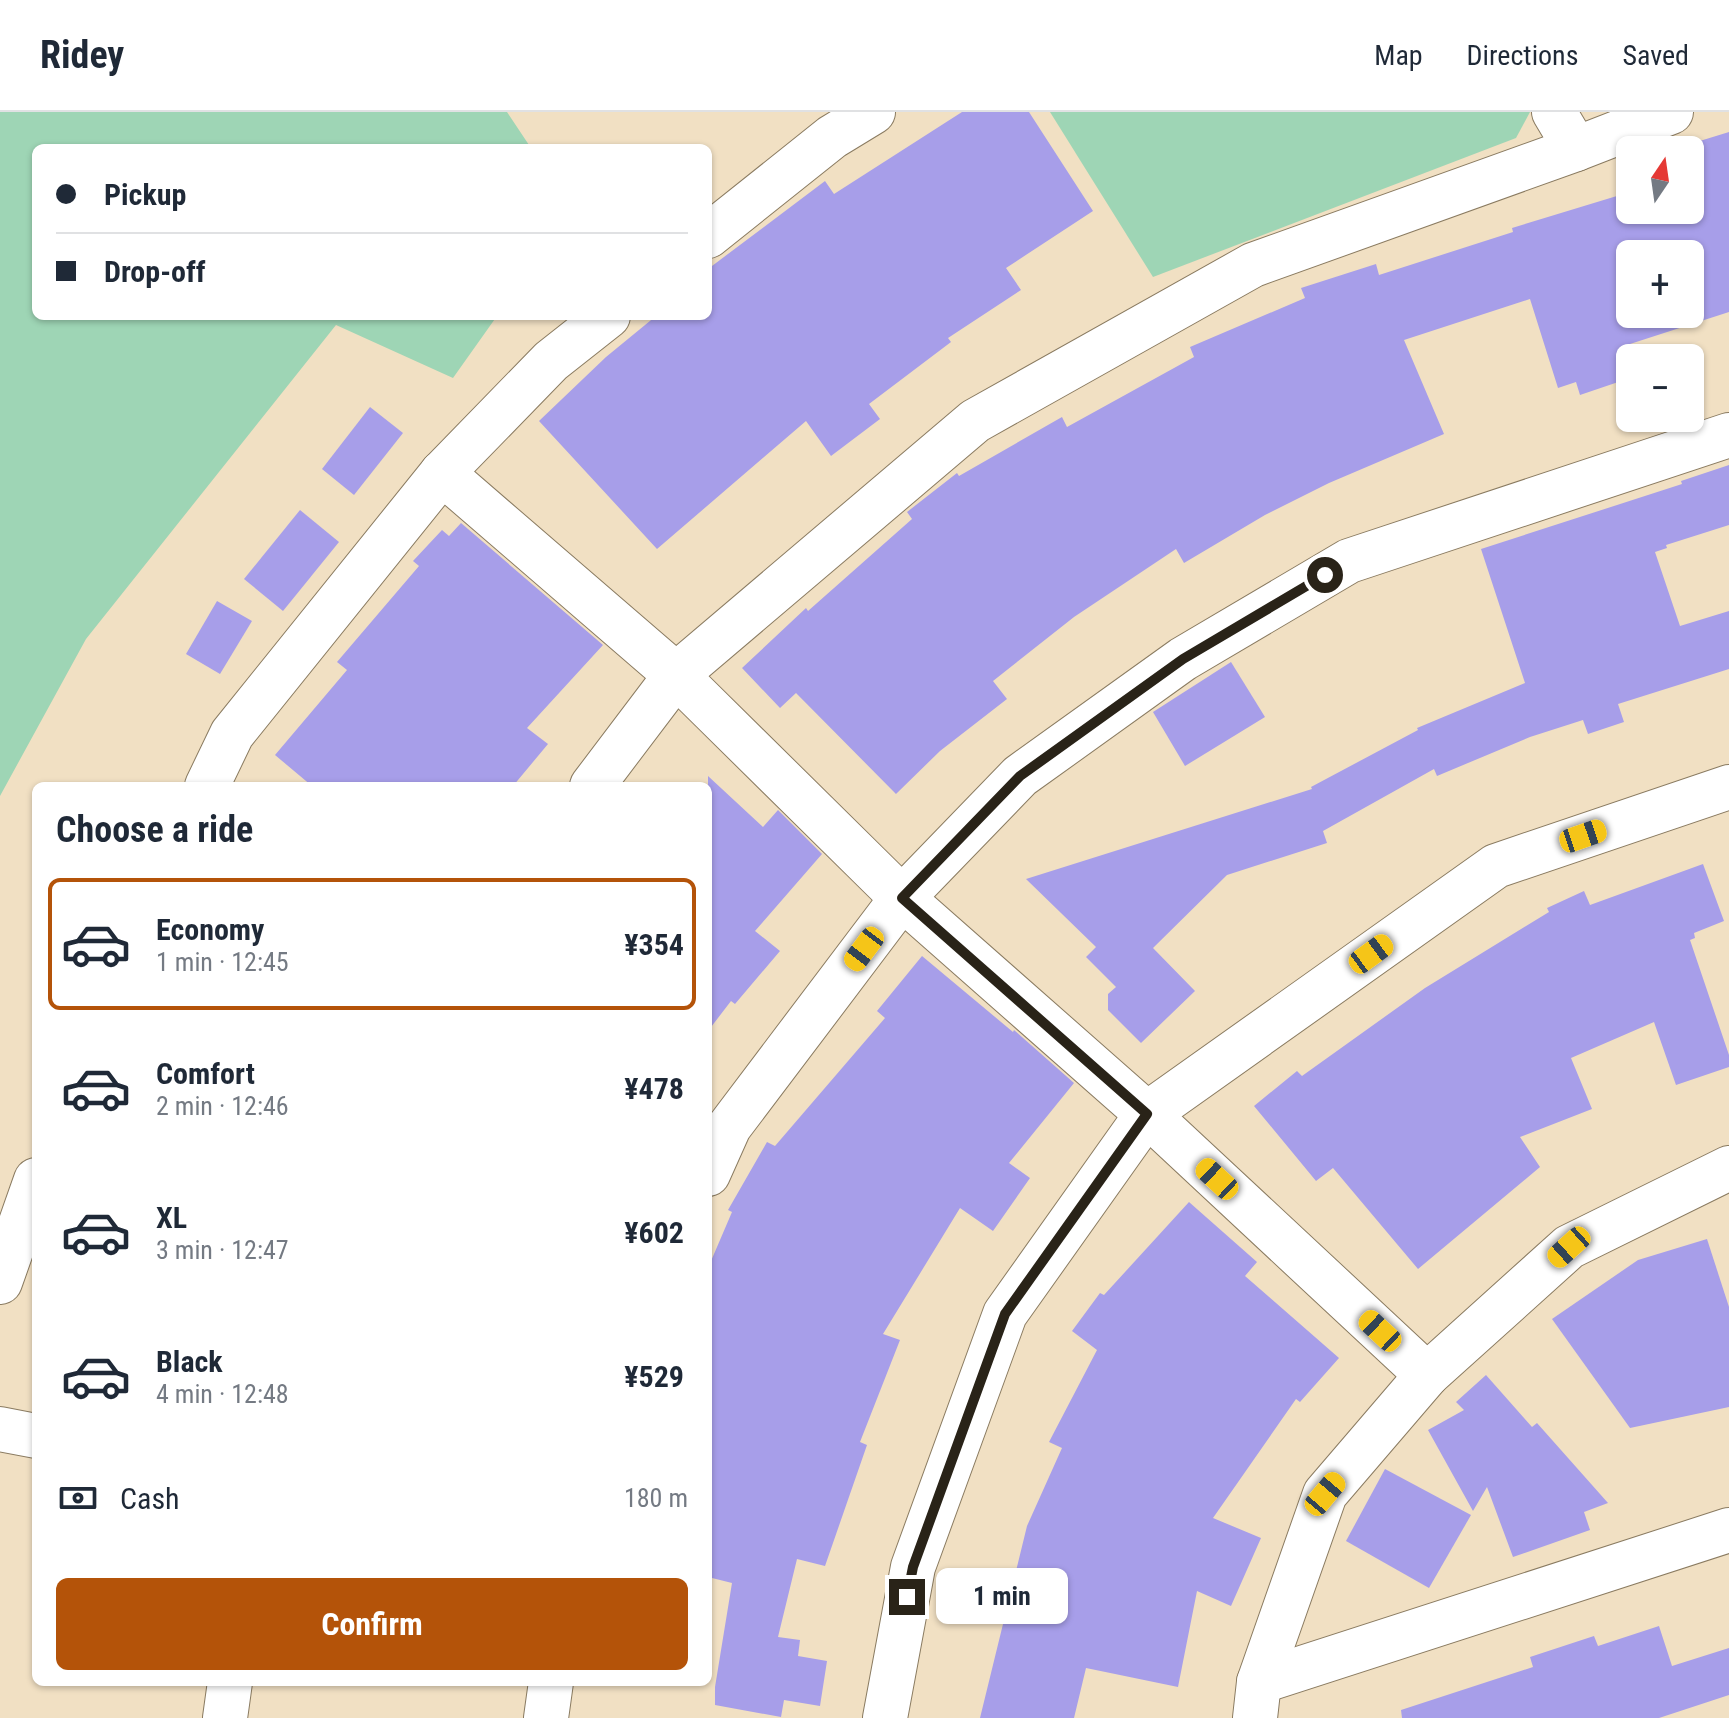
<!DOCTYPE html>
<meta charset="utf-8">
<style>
:root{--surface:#fff;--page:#f6f6f7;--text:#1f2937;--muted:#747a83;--line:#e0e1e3;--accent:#b45309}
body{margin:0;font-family:"Roboto Condensed",sans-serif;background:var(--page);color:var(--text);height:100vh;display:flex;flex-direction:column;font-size:30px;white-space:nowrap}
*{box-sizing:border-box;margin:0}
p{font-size:26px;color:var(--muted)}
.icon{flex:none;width:44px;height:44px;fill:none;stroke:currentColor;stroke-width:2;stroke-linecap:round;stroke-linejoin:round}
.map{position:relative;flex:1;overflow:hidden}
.sheet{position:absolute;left:32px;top:670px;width:680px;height:904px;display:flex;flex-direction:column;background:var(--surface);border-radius:12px;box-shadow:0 2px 6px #0004}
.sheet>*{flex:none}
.banner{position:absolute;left:32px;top:32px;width:680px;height:176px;border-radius:12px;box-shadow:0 2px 6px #0004;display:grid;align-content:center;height:176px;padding:0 24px;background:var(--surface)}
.needle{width:52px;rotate:13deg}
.fabs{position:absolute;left:1616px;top:24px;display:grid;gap:16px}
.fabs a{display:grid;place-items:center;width:88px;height:88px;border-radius:12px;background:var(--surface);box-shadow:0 2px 6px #0004;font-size:40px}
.end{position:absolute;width:36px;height:36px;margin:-18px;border:10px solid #292318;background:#fff;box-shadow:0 0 0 4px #fff}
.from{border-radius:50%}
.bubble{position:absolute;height:56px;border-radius:12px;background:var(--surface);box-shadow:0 2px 6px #0004;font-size:26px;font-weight:700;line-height:56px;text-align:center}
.car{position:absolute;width:24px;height:48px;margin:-24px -12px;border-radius:10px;box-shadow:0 0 6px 2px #0007;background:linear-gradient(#f5c518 24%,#345 0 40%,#f5c518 0 76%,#345 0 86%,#f5c518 0)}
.banner b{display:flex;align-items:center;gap:28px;height:76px;font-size:30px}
.banner b+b{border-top:2px solid var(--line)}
.banner i{width:20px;height:20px;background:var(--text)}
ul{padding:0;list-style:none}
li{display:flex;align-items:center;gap:24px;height:132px;margin:0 16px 12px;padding:0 8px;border:4px solid transparent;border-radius:12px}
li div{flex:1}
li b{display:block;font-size:30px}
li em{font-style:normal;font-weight:700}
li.current{border-color:var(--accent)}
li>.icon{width:72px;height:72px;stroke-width:1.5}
h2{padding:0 24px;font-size:36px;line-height:96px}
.pay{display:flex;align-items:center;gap:20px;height:88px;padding:0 24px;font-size:30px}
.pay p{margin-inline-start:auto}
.primary-button{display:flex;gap:16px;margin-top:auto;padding:16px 24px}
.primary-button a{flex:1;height:92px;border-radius:12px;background:var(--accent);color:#fff;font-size:32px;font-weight:700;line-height:92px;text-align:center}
header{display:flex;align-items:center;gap:48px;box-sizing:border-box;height:112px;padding:0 40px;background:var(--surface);border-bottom:2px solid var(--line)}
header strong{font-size:38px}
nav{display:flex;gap:44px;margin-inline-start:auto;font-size:28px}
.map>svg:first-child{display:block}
</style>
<header>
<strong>Ridey</strong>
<nav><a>Map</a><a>Directions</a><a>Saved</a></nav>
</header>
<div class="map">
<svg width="1729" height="1606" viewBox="0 0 1729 1606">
<rect width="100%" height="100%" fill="#f1e0c3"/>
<g fill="#9ed5b5">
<path d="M0,0h507l24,36h-495v168h461l-44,62 -117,-53 -250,314 -86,157z"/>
<path d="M1050,0h480l-14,26 -363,139z"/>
</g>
<g fill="#a79ee9" fill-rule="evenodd">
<path d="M962,0h67l64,99 -87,57 15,22 -73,48 3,4 -82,62 11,15 -49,37 -25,-35 -149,128 -118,-128 67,-64 50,-41h52v-47l117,-88 9,13z"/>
<path d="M1729,20v180l-99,32v34l-50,17 -4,-13 -18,6 -28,-89 -126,41 40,94 -115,49 -64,32 -81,48 -8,-14 -102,68 -81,64 14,18 -67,52 -44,43 -100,-101 -16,15 -38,-40 64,-60 2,3 104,-92 -5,-7 50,-39 2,3 103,-59 5,10 127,-70 -4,-10 115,-49 -4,-10 75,-24 3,11 134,-43 -1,-4 118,-36v18h60v-66zM1630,142h60v60h-60z"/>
<path d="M370,295l33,26 -49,62 -32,-26z"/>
<path d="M1729,353v60l-63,20 1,3 -12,4 25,74 49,-15v58l-111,35 6,18 -36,12 -5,-14 -53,17 -93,39 -3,-7 -111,62 4,12 -100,32 -74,73 42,43 -54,52 -33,-33v-16l8,-7 -30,-30 10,-10 -70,-68 286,-90 -1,-2 107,-57 -1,-2 108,-45 -44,-134 201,-65 -1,-3z"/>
<path d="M300,398l39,32 -56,69 -39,-32z"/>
<path d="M461,411l142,122 -76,83 21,16 -35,42h-201l-37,-31 72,-85 -10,-8 82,-96 -6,-5 29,-31 7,6z"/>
<path d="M217,489l35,20 -32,53 -34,-20z"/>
<path d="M1231,550l34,55 -80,49 -32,-54z"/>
<path d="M708,664l55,51 15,-17 44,44 -67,77 25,20 -45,53 -4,-3 -23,30z"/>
<path d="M1703,752l21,57 -30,12 1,5 -5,2 39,115v12l-53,18 -22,-63 -83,36 21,51 -72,28 20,30 -122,102 -85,-101 -17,13 -62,-75 43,-35 5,5 123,-88 124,-76 -2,-4 37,-17 6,14z"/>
<path d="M922,844l91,76 1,-2 60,53 -65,80 21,15 -37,53 -33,-23 -77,126 17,6 -40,102 7,3 -42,121 -28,-7 -19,78 22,3 -2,16 29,5 -7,45 -36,-6 -3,17 -66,-12v-18l17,-104 -24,-6v-309l24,-56 -4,-2 39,-68 8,4 110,-128 -8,-7z"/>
<path d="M1189,1090l68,60 -12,14 94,82 -39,44 -4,-3 -83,119 48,20 -30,68 -34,-15 -19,96 -92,-19 -12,50h-94l47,-192 35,-78 -13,-6 48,-92 -25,-19 28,-38 4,2z"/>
<path d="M1707,1127l22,68v100l-99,21 -78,-109 86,-59z"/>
<path d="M1486,1263l46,52 5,-4 71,80 -24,9 6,18 -77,27 -26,-70 -14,24 -45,-81 36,-20 -8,-8z"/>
<path d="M1385,1357l86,46 -42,73 -83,-47z"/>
<path d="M1659,1514l13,40 57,-18v47l-70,23h-257l-1,-8 132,-43 -3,-10 64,-21 4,10z"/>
</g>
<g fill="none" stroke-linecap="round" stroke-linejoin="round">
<g stroke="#8a7b61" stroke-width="46">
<g id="street">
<path d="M1554,0l22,37 95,-37"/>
<path d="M708,124l124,-99 41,-25"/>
<path d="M442,361l234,202 226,223 245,216 280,261"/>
<path d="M207,674l25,-52 210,-261 109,-112 57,-45"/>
<path d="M592,674l84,-111 299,-254 278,-156 323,-116"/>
<path d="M708,1062l21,-47 173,-229 118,-122 163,-117 166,-98 380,-126"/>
<path d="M0,1170l36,-102"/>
<path d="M0,1317l36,7"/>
<path d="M1259,1570l470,-152"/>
<path d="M225,1606l5,-36"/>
<path d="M546,1606l5,-36"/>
<path d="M1255,1606l4,-36 66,-188 102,-119 142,-128 160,-79"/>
</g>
</g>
<g stroke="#8a7b61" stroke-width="46">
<path id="secondary" d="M885,1606l28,-151 92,-253 142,-200 349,-248 233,-79"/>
</g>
<use href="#street" stroke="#fff" stroke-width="44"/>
<use href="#secondary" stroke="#fff" stroke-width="44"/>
</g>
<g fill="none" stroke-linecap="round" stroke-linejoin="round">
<path stroke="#292318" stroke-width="10" d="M907,1485l6,-30 92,-253 142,-200 -245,-216 118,-122 163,-117 142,-84"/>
</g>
</svg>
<div class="fabs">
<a><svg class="needle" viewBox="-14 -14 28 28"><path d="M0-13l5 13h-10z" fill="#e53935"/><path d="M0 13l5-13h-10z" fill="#747a83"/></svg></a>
<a>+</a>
<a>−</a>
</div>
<i class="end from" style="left:1325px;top:463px"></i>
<i class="end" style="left:907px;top:1485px"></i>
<div class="bubble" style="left:936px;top:1456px;width:132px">1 min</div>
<i class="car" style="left:1583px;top:724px;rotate:71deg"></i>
<i class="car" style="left:864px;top:837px;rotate:217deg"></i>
<i class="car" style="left:1371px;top:842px;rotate:54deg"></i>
<i class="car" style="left:1217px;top:1067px;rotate:313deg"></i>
<i class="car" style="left:1569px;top:1135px;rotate:228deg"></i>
<i class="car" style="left:1380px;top:1219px;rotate:313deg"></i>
<i class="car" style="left:1325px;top:1382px;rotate:40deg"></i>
<div class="banner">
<b><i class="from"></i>Pickup</b>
<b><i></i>Drop-off</b>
</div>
<section class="sheet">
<h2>Choose a ride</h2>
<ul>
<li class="current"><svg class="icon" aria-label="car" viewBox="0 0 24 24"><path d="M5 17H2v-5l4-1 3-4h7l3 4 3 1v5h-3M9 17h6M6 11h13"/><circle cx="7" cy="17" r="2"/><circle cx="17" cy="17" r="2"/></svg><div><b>Economy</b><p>1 min · 12:45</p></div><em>¥354</em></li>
<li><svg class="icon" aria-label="car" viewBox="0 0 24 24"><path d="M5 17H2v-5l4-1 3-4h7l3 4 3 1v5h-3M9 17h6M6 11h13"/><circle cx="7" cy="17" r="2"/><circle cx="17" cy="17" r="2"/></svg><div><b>Comfort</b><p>2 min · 12:46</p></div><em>¥478</em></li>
<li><svg class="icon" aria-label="car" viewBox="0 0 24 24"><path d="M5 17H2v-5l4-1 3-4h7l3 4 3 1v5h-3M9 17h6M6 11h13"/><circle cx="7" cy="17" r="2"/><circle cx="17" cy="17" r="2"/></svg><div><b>XL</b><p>3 min · 12:47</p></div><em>¥602</em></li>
<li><svg class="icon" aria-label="car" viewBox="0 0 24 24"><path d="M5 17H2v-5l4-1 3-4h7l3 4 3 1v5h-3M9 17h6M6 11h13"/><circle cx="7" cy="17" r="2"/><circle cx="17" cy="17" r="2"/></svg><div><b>Black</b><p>4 min · 12:48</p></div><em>¥529</em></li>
</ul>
<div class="pay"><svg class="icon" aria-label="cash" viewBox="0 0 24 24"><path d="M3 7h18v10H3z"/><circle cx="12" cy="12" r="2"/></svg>Cash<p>180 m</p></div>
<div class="primary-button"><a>Confirm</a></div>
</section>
</div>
